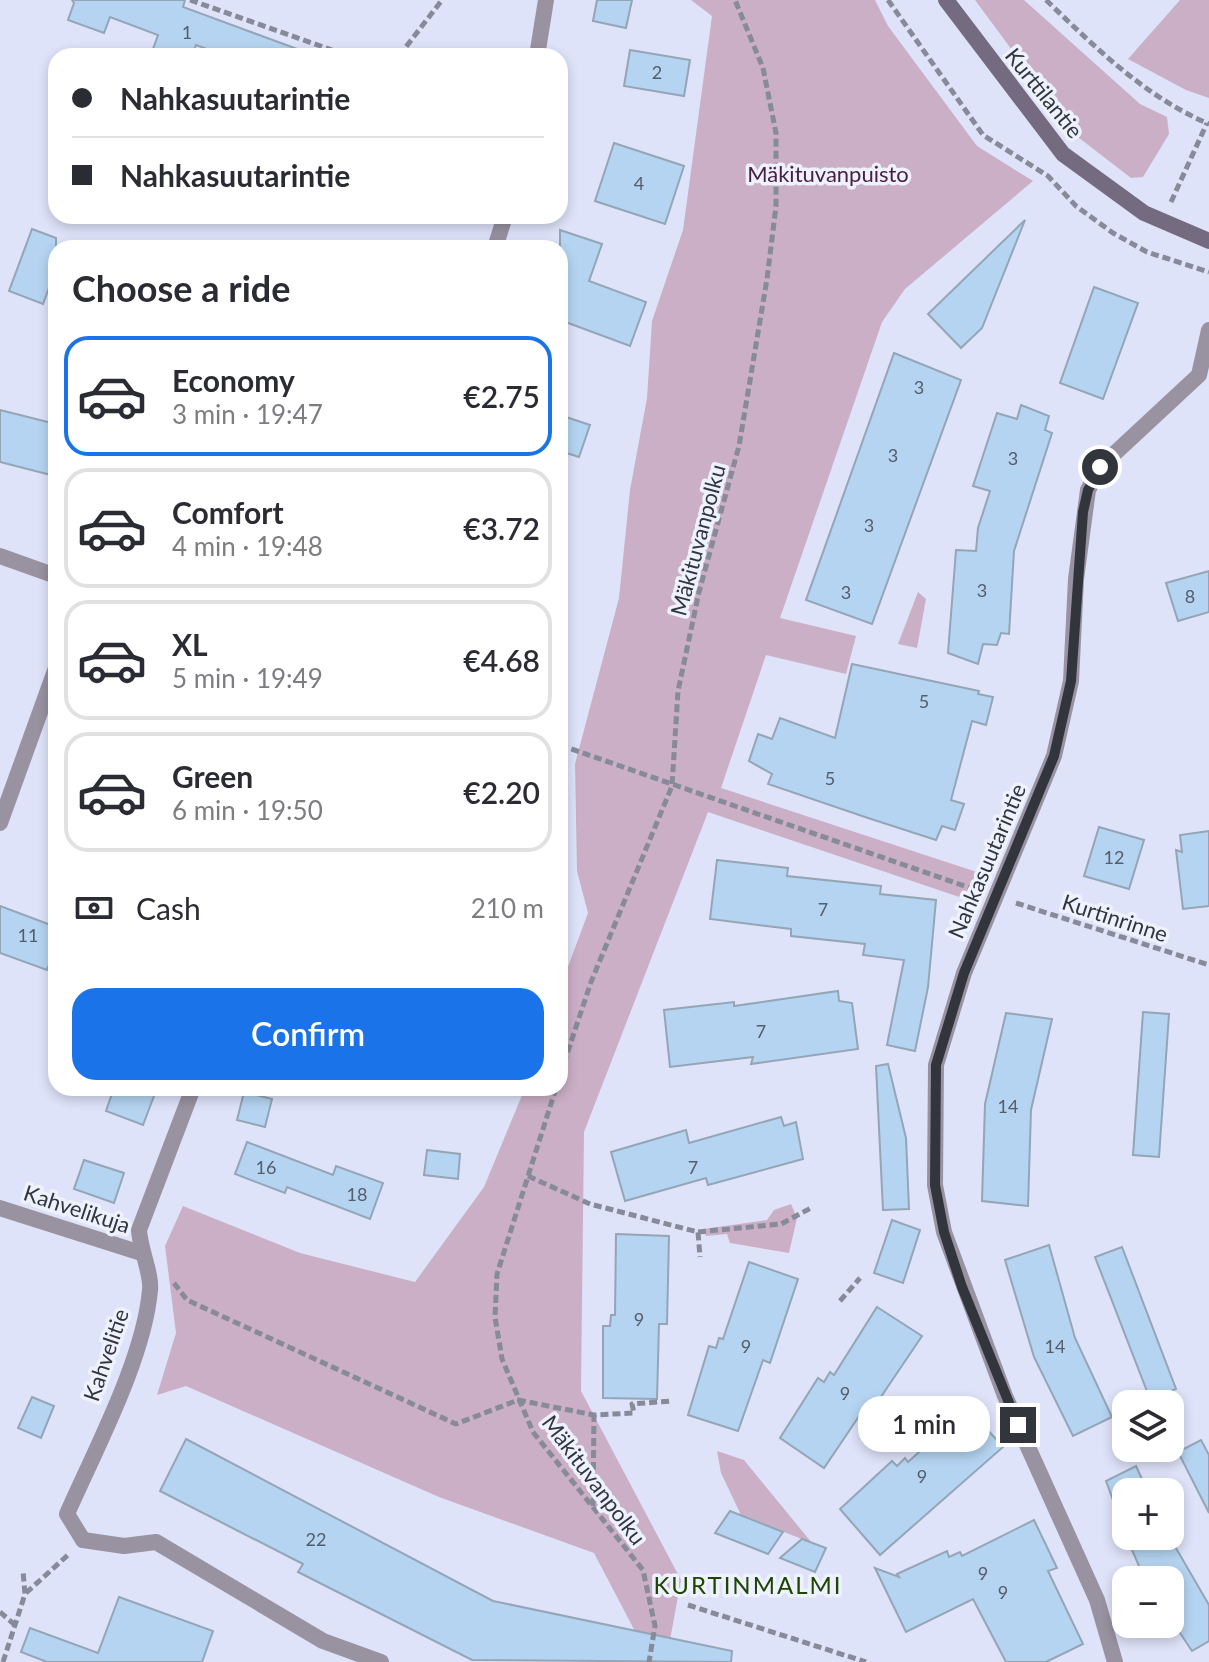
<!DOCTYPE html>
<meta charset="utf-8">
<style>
:root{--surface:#fff;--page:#f2f2f3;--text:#2b2b33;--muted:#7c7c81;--line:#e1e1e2;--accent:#1a73e8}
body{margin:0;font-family:Lato,sans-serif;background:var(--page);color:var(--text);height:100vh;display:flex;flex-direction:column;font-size:30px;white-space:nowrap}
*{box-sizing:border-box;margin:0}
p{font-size:26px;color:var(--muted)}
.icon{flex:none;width:44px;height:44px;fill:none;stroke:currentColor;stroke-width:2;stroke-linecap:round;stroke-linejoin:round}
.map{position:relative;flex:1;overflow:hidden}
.details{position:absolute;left:48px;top:240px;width:520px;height:856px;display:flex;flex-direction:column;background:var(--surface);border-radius:24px;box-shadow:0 4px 12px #0003}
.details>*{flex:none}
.top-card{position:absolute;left:48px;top:48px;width:520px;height:176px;border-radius:24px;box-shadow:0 4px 12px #0003;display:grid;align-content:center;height:176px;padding:0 24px;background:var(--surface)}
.tools{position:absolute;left:1112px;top:1390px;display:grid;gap:16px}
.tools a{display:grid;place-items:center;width:72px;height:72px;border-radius:16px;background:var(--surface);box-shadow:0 4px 12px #0003;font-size:40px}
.end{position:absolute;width:36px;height:36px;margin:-18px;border:10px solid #33353d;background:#fff;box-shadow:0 0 0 4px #fff}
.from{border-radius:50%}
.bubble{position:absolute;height:56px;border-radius:24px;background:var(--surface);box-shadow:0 4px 12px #0003;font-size:26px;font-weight:600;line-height:56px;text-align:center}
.top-card b{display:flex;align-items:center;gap:28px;height:76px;font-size:30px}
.top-card b+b{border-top:2px solid var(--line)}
.top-card i{width:20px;height:20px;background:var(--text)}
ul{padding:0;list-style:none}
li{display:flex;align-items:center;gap:24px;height:120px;margin:0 16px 12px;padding:0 8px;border:4px solid var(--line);border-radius:24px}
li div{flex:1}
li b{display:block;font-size:30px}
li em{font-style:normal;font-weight:600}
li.active{border-color:var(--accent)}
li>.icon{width:72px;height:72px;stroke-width:1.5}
h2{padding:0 24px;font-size:36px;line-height:96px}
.pay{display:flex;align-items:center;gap:20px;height:88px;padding:0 24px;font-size:30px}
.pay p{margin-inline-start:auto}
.primary-button{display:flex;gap:16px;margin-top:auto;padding:16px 24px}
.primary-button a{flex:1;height:92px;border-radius:24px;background:var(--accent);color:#fff;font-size:32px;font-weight:600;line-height:92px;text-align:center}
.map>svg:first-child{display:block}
</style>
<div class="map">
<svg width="1209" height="1662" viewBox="0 0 1209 1662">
<rect width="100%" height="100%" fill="#dee3fa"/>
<g fill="#cbafc6">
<path d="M691,0h184l13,26 89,120 56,35 -128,108 -23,33 -102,296 76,18 -10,38 -80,-19 -45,133 271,89 -15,26 -269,-91 -124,320 -3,259 100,189 -15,82h-32l4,-25 -44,-84 -155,-56 -253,-111 -29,9 19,-62 -11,-87 18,-40 117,47 115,29 69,-95 41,-99h35v-100l28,-75 -11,-42 -2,-107 44,-166 11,-108 17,-92 5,-77 31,-91 29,-214z"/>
<path d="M975,0h49l116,104 27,13 2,17 -26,43 -12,1 -57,-44z"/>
<path d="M1180,0h29v98l-23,-8 -58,-31z"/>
<path d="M918,592l8,7 -9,49 -19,-4z"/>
<path d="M791,1204l6,14 -8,35 -59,-10 -3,-9 -21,2 -3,-7 64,-9 7,-10z"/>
<path d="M717,1451l27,9 68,83 -71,-28 -20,-42z"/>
</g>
<g fill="#b5d4f1" stroke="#94a5b6" stroke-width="2">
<path d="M72,0h113l-2,7 125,46v3h-82l-30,-11 -4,11h-21l-18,-7 5,-14 -48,-18 -6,16 -36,-13 6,-17z"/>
<path d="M597,0h35l-6,28 -33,-7z"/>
<path d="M630,50l60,10 -6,36 -60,-10z"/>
<path d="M614,143l70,23 -19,58 -70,-23z"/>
<path d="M1025,220l-43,108 -21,20 -33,-34z"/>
<path d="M32,229l24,9v31l-13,35 -34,-13z"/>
<path d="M560,230l42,14 -13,37 57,21 -16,44 -70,-26z"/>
<path d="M1094,287l44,16 -35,96 -43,-16z"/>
<path d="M894,353l67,27 -89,244 -66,-24z"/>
<path d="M1021,405l28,11 -4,14 7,3 -38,118 -5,83 -8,-1 -4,12 -14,-1 -5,20 -30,-11 8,-103 20,1 2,-23 12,-37 -17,-5 24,-73 20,6z"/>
<path d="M0,410l56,14v32l-5,19 -51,-13z"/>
<path d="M560,415l30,10 -11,32 -19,-6z"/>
<path d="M1209,571v41l-31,9 -12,-38z"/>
<path d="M852,664l127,27 -1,3 15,3 -7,28 -14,-4 -21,79 13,4 -9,26 -13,-4 -6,14 -68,-22 -100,-34 4,-10 -23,-13 9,-27 14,5 8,-21 55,20z"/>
<path d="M1099,827l45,13 -15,49 -45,-13z"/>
<path d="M1209,831v75l-26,3 -7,-59 6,2 -2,-17z"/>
<path d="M717,860l71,8 -1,8 94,10 -1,8 56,6 -8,87 -13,64 -28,-6 17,-85 -41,-5 2,-11 -74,-8v-7l-81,-10z"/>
<path d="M0,906l56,21v18l-9,25 -47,-17z"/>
<path d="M838,991l1,10 13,2 6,46 -107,15 2,-7 -83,10 -6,-57 70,-8v4z"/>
<path d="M1143,1012l26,2 -10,143 -26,-2z"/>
<path d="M1006,1013l46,6 -21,91 -3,96 -46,-5 3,-97z"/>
<path d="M888,1064l18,74 3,71 -26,1 -7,-144z"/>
<path d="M114,1088h43l-14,37 -37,-14z"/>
<path d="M244,1092l28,7 -7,28 -28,-7z"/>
<path d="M781,1117l3,9 12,-4 7,37 -95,26 -2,-7 -81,23 -14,-49 75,-22 3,13z"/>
<path d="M247,1142l86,33 3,-9 47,17 -13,36 -83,-32 -2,6 -50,-19z"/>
<path d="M427,1150l33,4 -2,25 -34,-4z"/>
<path d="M84,1160l40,13 -10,30 -40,-14z"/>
<path d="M892,1220l28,10 -17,53 -29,-10z"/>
<path d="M616,1234l53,2 -2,88h-8l-2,75 -54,-1v-72h7l1,-11h4z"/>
<path d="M1049,1245l26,93 37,79 -39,19 -39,-79 -29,-97z"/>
<path d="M1122,1247l54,142 -26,10 -55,-142z"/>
<path d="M749,1262l49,17 -28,84 -7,-3 -25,71 -50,-16 21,-69 7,2 3,-10 4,1z"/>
<path d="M877,1307l45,29 -50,74 -6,-4 -42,62 -44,-30 38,-60 6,4 6,-10 4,3z"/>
<path d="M32,1397l22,9 -13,32 -23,-10z"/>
<path d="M968,1408l35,39 -123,108 -40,-46 52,-48 5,5 8,-8 3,4z"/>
<path d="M186,1439l307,162 239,50 -1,11 -259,-2 -174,-88 5,-8 -143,-73z"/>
<path d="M1201,1440l8,15v58l-31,-61z"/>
<path d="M1136,1466l12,26h-22v43l-20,-54z"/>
<path d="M730,1511l53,21 -15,22 -53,-21z"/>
<path d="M1034,1520l23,48 -9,3 35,73 -37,18h-40l-33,-63 -67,33 -31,-64 24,9 -2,-3 50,-23 2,6 11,-5 2,4z"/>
<path d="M1126,1536h43l40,69v36l-17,10 -22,-33v-38h-25z"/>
<path d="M802,1539l24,9 -11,24 -35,-14z"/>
<path d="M119,1597l94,34 -11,31h-155l-26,-10 9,-24 68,25z"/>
</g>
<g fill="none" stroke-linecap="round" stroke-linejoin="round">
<g stroke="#868a99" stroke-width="5" stroke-dasharray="8 4" stroke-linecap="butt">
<path d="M190,0l159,56"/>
<path d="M888,0l95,135 65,41 28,30 37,27 34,19 62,20"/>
<path d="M1046,0c50,48 98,96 163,124"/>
<path d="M399,56l43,-56"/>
<path d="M1171,202l36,-79"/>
<path d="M560,745l416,145"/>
<path d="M1016,903l193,62"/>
<path d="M560,1075l31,-93 81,-196 6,-95 21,-99 40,-146 28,-167 9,-73v-73l-13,-65 -28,-68"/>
<path d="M556,1088l-59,186 -2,43 7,42 31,73 110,138 12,56 -6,36"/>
<path d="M528,1176l62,28 108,28 2,25"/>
<path d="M698,1232l83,-8 30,-16"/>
<path d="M174,1283l13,17 269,124 62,-24 76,15 40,-2 -2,-9 39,-3"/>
<path d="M840,1301l20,-23"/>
<path d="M593,1506l1,-91"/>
<path d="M26,1593l43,-39"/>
<path d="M688,1605l178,57"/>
<path d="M0,1612l15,13"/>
<path d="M3,1662l22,-68 -2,-23"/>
</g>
<path stroke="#9892a1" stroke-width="16" d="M83,1540l41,6 32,-4 167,99 58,21"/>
<g stroke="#9892a1" stroke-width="16">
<path d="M537,56l9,-56"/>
<path d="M495,248l10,-32"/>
<path d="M0,556l56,20"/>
<path d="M0,823l56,-155"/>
<path d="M0,1208l141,45"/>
<path d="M83,1540l-16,-26c28,-64 77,-155 83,-224 2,-15 -10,-41 -11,-60l54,-142"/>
<path d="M1115,1662l-18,-62 -92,-204 -61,-164 -9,-47 1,-120 28,-92 90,-217 17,-75 5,-102 12,-89 12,-23 99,-92 10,-45"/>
</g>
<path stroke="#746b81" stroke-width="16" d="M946,0l117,154 81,59 65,28"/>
</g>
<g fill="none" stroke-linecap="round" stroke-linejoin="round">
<path stroke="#33353d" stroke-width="10" d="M1018,1425l-56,-138 -18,-55 -9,-47 1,-120 28,-92 90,-217 17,-75 12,-169 5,-22 12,-23"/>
</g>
<g text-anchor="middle" stroke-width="7" stroke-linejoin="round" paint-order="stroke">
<g font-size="18" fill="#545d6a">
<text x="187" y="39">1</text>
<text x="657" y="79">2</text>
<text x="639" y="190">4</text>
<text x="919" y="394">3</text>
<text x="893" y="462">3</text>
<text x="1013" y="465">3</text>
<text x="869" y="532">3</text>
<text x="982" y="597">3</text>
<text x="846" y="599">3</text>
<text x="1190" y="603">8</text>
<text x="924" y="708">5</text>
<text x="830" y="785">5</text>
<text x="1114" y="864">12</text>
<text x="823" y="916">7</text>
<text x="28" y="942">11</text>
<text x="761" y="1038">7</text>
<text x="1008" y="1113">14</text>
<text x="266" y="1174">16</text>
<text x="693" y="1174">7</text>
<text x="357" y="1201">18</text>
<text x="639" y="1326">9</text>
<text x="746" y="1353">9</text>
<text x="1055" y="1353">14</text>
<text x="845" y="1400">9</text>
<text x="922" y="1483">9</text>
<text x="316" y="1546">22</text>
<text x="983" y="1580">9</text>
<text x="1003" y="1599">9</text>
</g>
<g font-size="22" fill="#33353d" stroke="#eef1fe">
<text transform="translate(1044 93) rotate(51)" y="8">Kurttilantie</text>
<text transform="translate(698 540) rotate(-75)" y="8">Mäkituvanpolku</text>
<text transform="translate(987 861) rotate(-67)" y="8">Nahkasuutarintie</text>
<text transform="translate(1115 918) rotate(18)" y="8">Kurtinrinne</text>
<text transform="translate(77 1209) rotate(18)" y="8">Kahvelikuja</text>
<text transform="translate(106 1355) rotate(-71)" y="8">Kahvelitie</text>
<text transform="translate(594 1480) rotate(53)" y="8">Mäkituvanpolku</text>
</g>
<g font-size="22" fill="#481e43" stroke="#eef1fe">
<text x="828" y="182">Mäkituvanpuisto</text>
</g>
<g font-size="24" letter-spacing="2" fill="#1f4403" stroke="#eef1fe">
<text x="748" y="1594">KURTINMALMI</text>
</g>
</g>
</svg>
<div class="tools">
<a><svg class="icon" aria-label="layers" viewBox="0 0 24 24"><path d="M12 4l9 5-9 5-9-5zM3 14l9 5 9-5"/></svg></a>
<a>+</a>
<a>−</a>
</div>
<i class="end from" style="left:1100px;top:467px"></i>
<i class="end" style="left:1018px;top:1425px"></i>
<div class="bubble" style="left:858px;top:1396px;width:132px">1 min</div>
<div class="top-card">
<b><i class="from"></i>Nahkasuutarintie</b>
<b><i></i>Nahkasuutarintie</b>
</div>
<section class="details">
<h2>Choose a ride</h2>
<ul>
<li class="active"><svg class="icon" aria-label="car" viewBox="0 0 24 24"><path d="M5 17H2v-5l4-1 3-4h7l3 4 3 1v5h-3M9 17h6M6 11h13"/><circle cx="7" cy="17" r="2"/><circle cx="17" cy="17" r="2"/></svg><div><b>Economy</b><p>3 min · 19:47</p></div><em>€2.75</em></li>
<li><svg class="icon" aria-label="car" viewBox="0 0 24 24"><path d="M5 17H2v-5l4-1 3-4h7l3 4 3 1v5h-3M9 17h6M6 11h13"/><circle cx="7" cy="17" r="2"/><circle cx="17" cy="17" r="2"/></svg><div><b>Comfort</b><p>4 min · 19:48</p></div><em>€3.72</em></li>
<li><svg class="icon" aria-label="car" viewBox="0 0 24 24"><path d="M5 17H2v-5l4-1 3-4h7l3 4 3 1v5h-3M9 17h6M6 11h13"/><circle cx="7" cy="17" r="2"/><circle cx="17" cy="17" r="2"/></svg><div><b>XL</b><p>5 min · 19:49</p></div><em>€4.68</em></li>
<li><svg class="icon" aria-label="car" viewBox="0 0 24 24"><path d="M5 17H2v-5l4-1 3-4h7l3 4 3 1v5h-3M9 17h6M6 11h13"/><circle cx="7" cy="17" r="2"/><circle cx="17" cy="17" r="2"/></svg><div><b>Green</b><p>6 min · 19:50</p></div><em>€2.20</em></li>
</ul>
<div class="pay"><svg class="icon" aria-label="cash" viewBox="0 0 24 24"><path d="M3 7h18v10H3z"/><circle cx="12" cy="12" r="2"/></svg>Cash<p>210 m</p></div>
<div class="primary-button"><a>Confirm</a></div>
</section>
</div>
